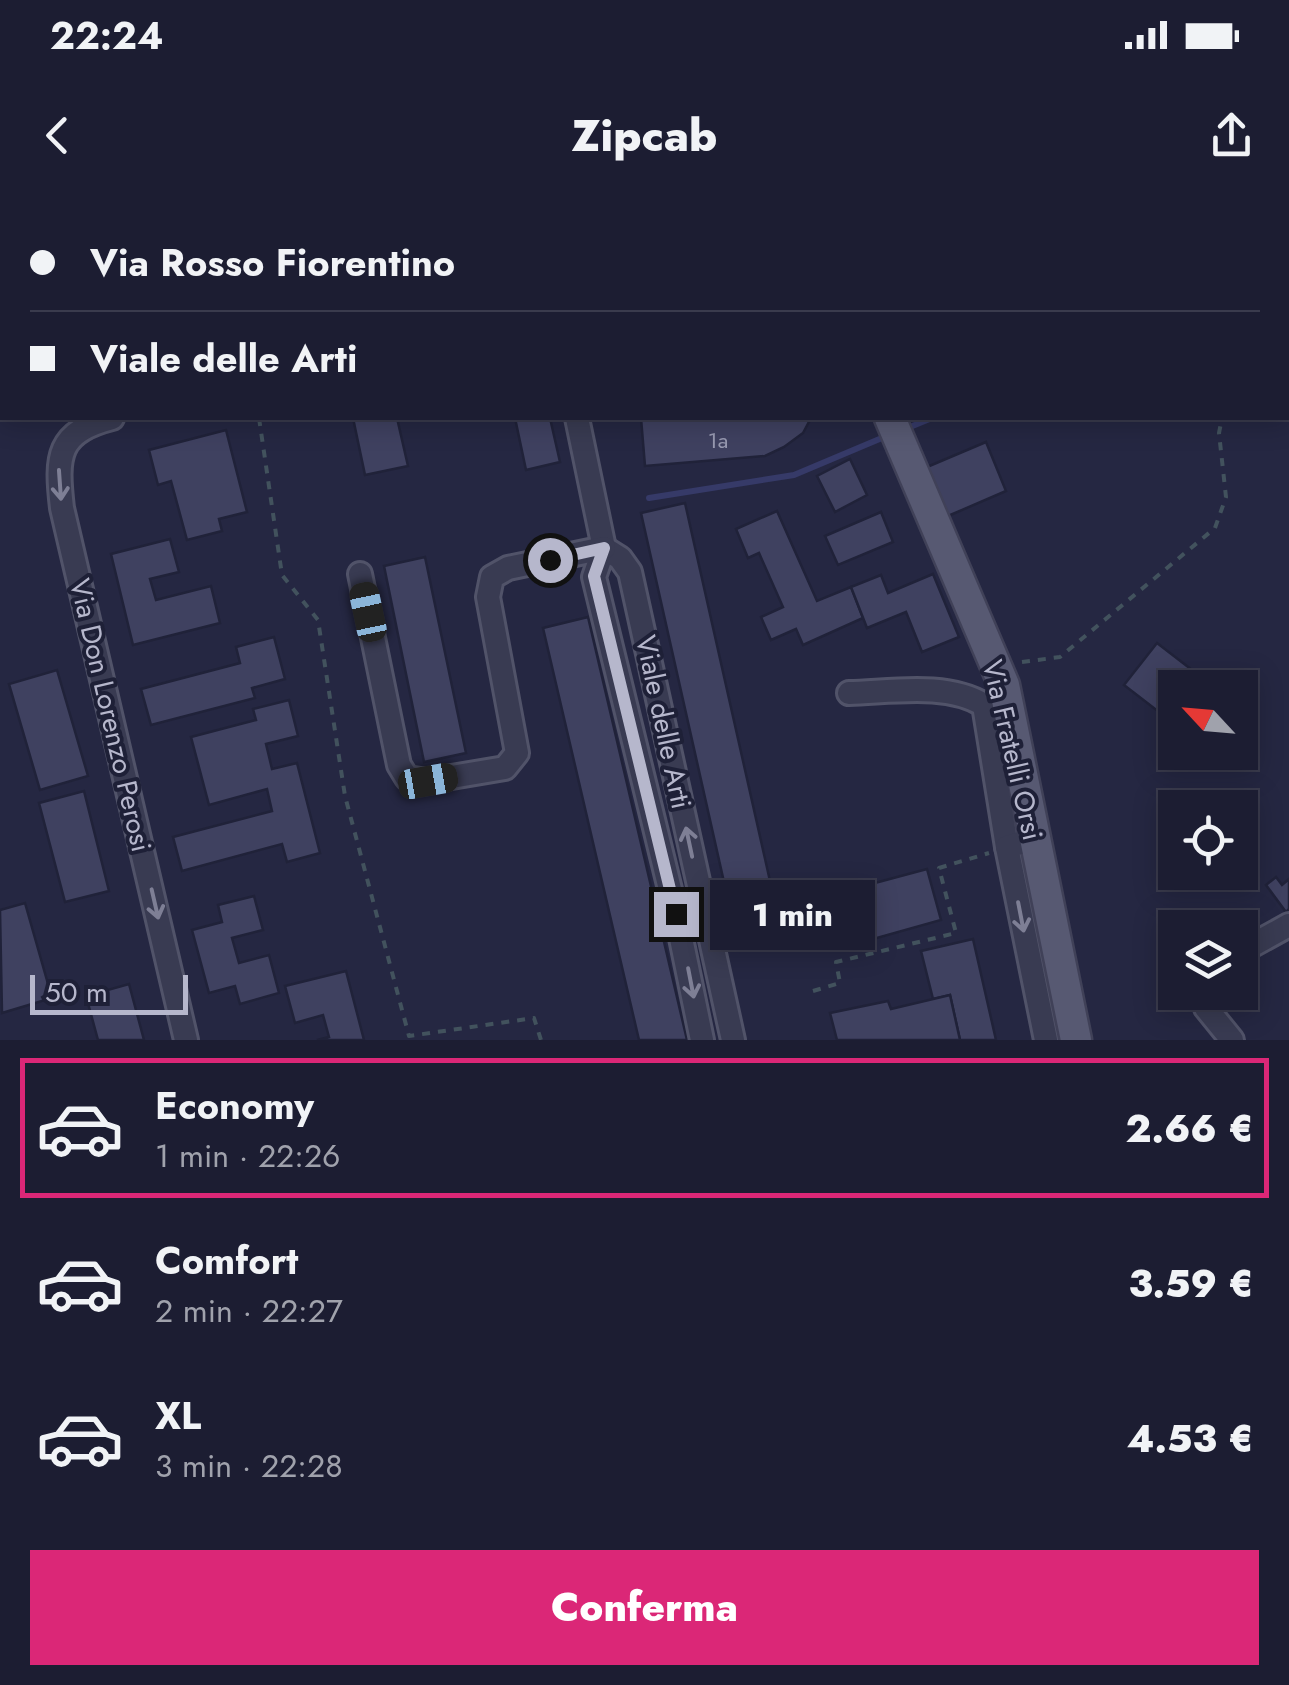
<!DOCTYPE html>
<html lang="it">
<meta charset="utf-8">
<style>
:root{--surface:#1c1d32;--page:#25263a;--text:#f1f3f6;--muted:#a0a2ac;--line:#3a3b4d;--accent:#db2777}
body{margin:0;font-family:Jost,sans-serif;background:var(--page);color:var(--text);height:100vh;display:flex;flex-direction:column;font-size:38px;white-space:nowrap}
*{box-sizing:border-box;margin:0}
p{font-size:32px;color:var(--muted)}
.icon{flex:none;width:55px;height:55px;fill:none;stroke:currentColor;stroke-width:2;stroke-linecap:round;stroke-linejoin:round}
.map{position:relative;height:840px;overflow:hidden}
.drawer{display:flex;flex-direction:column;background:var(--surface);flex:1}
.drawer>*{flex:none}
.banner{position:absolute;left:0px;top:0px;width:1290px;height:220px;box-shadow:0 5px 25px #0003,0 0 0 2px var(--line);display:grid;align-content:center;height:220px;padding:0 30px;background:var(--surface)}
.needle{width:65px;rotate:296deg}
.controls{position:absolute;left:1158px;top:470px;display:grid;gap:20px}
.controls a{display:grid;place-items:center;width:100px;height:100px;border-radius:0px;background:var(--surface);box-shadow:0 5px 25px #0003,0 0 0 2px var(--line);font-size:50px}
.scale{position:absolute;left:30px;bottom:25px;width:158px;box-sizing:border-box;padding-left:10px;border:5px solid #b6b7cc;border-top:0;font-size:28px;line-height:35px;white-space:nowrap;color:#b6b7cc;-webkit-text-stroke:8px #1e2037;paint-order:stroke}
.end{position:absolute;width:45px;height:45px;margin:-22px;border:12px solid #b6b7cc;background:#111;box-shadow:0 0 0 5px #111}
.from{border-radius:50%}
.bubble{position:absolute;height:70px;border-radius:0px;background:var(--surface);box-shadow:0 5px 25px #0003,0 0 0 2px var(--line);font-size:32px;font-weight:800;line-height:70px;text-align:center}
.car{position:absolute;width:30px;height:60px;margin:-30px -15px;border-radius:12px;box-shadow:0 0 8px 2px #0007;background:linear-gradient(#222 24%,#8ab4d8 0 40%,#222 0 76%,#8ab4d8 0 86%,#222 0)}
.banner b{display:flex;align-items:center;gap:35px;height:95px;font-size:38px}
.banner b+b{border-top:2px solid var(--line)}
.banner i{width:25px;height:25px;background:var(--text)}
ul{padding:18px 0 0;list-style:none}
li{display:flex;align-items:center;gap:30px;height:140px;margin:0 20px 15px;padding:0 10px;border:5px solid transparent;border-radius:0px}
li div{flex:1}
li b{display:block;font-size:38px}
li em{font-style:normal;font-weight:800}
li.current{border-color:var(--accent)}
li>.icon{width:90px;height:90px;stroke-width:1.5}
.action{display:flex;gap:20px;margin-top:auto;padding:20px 30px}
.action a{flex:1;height:115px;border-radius:0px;background:var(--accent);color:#fff;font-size:40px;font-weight:800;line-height:115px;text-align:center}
.status{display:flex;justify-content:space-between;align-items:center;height:70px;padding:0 50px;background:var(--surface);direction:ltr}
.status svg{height:28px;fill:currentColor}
header{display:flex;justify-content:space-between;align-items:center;height:130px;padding:0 30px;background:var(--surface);font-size:45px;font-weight:800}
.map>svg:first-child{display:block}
</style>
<div class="status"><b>22:24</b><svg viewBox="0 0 49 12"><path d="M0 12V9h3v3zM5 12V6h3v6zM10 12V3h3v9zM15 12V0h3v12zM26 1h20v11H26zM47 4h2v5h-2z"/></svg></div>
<header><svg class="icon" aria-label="back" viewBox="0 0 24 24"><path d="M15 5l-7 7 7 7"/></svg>Zipcab<svg class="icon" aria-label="share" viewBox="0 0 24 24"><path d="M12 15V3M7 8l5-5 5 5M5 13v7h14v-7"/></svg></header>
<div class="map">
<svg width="1289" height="840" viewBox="0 0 1289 840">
<rect width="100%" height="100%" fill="#252742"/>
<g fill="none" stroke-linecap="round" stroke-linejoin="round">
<g stroke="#363a68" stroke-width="6">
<path d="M1169,2l2,-2"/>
<path d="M905,229l27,-11"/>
<path d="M649,298l145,-23 95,-40"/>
</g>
</g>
<g fill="#3f4160" stroke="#202239" stroke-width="2.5">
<path d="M167,0h84l1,2h-84z"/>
<path d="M513,0h74l-7,2z"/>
<path d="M353,218h44l11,48 -43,9z"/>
<path d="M515,218h35l10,44 -34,8z"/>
<path d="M641,218h170l-8,15 -19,14 -19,9 -120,10z"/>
<path d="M226,230l21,82 -28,7 3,12 -35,9 -16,-59 -13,4 -9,-35z"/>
<path d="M986,242l20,49 -58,25 -21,-49z"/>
<path d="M850,259l17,36 -32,17 -18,-36z"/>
<path d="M685,303l85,378 -44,10 -85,-378z"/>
<path d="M777,311l40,90 34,-14 12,31 -60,27 -7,-16 -25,11 -10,-23 22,-10 -24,-54 -11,5 -12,-29z"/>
<path d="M881,312l12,30 -55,23 -13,-29z"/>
<path d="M170,339l9,33 -29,7 6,21 55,-14 9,37 -87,22 -22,-91z"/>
<path d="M425,357l41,196 -42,9 -40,-196z"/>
<path d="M933,374l26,63 -37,15 -16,-40 -39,16 -16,-41 30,-12 7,18z"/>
<path d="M588,417l99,423h-48l-96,-412z"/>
<path d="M274,437l11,42 -33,9 3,10 -104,27 -10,-36 99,-26 -4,-16z"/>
<path d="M1157,443l35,27 -17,18 -16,24 -35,-27z"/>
<path d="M57,470l31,106 -48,14 -31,-106z"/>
<path d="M289,500l9,36 -32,8 6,25 25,-6 23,90 -33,9 -5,-18 -100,27 -9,-34 99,-26 -5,-22 -58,16 -18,-68 65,-17 -3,-11z"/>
<path d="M84,591l25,100 -44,11 -26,-99z"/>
<path d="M927,669l14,51 -82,23 -14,-52z"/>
<path d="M1276,677l6,8 7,-6v30l-3,3 -20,-27z"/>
<path d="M254,696l9,34 -31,8 7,25 30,-8 10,38 -39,11 -5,-18 -26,7 -17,-63 30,-8 -4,-17z"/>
<path d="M25,703l27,95 -50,15 -2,-103z"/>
<path d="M973,739l23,101h-36l-10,-45 -17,4 -12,-48z"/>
<path d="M346,771l18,69h-47l12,-3 -6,-22 -28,8 -10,-37z"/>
<path d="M129,784l15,56h-46l-12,-44z"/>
<path d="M950,795l10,45h-123l-7,-27 58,-12 3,8z"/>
</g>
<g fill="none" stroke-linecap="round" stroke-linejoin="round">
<g stroke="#515369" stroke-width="28">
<g id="minor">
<path d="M944,2l1,-2"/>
<path d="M112,218c-55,14 -56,38 -50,90l124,532"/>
<path d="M577,218l27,130 -10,29 82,337 26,126"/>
<path d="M604,348l16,10 10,14 103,468"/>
<path d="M360,374l39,191 8,13 21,3 77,-13 12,-15 -29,-156 4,-20 16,-9 96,-20"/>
<path d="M849,493c42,-1 98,-11 135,12l23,142"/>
<path d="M1020,643l-13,4 39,193"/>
<path d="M1240,752l49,-27"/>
<path d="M1201,792l5,16 26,32"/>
</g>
</g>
<g stroke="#404158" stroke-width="35">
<g id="major">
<path d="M803,0l1,2"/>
<path d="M46,2l1,-2"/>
<path d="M77,2l2,-2"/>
<path d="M0,88l2,-5"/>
<path d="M0,153l2,-5"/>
<path d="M890,218l114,267 72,355"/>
</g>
</g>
<g stroke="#42525d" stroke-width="4" stroke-dasharray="8 8" stroke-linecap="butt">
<path d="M1259,2l1,-2"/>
<path d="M259,218l23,157 36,45 27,176 64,240 125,-18 7,22"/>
<path d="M1022,462l38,-5 155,-129 11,-31 -7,-64 3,-15"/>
<path d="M813,791l27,-8 -4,-21 120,-29 -17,-65 50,-15"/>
</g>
<use href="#minor" stroke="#393b52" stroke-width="22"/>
<use href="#major" stroke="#575972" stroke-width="30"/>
</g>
<defs><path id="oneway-shaft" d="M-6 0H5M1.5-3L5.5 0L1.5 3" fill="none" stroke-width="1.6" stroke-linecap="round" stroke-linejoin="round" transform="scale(2.5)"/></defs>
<g stroke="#7e7f95">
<use href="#oneway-shaft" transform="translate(60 285) rotate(86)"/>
<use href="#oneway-shaft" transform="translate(689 642) rotate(-102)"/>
<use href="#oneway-shaft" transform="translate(155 704) rotate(77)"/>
<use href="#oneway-shaft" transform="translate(1021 717) rotate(79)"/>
<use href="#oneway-shaft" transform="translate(691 783) rotate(79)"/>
</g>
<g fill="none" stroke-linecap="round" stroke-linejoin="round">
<path stroke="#b6b7cc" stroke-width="12" d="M550,360l54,-12 -10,28 82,338"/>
</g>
<g text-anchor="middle" stroke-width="8" stroke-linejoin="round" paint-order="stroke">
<g font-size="22" fill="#989ab1">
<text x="718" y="248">1a</text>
</g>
<g font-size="28" fill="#b6b7cc" stroke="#1e2037">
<text transform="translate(111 515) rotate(77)" y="10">Via Don Lorenzo Perosi</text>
<text transform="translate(664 522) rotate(78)" y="10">Viale delle Arti</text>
<text transform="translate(1013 550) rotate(77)" y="10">Via Fratelli Orsi</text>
</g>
</g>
</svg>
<div class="controls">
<a><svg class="needle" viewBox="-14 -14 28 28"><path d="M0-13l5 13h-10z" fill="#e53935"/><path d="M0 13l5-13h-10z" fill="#a0a2ac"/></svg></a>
<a><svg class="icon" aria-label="locate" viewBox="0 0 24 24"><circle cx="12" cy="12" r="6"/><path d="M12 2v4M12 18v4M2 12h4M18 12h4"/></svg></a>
<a><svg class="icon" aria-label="layers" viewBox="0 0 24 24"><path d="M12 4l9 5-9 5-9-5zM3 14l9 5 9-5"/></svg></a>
</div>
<div class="scale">50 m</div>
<i class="end from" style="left:550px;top:360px"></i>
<i class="end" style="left:676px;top:714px"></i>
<div class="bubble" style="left:710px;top:680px;width:165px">1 min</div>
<i class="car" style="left:368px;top:412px;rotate:348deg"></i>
<i class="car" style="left:428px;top:581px;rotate:80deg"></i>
<div class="banner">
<b><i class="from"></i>Via Rosso Fiorentino</b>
<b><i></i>Viale delle Arti</b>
</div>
</div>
<section class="drawer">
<ul>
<li class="current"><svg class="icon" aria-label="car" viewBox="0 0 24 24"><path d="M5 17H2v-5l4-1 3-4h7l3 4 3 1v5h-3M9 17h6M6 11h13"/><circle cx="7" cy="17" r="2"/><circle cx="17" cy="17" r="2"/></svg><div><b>Economy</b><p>1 min · 22:26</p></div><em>2.66 €</em></li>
<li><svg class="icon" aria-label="car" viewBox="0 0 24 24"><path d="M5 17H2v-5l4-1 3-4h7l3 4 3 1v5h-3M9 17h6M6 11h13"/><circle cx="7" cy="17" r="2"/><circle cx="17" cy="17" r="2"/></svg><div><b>Comfort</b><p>2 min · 22:27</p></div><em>3.59 €</em></li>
<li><svg class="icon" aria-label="car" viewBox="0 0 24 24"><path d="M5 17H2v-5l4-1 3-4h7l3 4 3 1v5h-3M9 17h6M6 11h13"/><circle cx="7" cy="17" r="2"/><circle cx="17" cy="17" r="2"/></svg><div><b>XL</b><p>3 min · 22:28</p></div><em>4.53 €</em></li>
</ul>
<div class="action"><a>Conferma</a></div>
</section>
